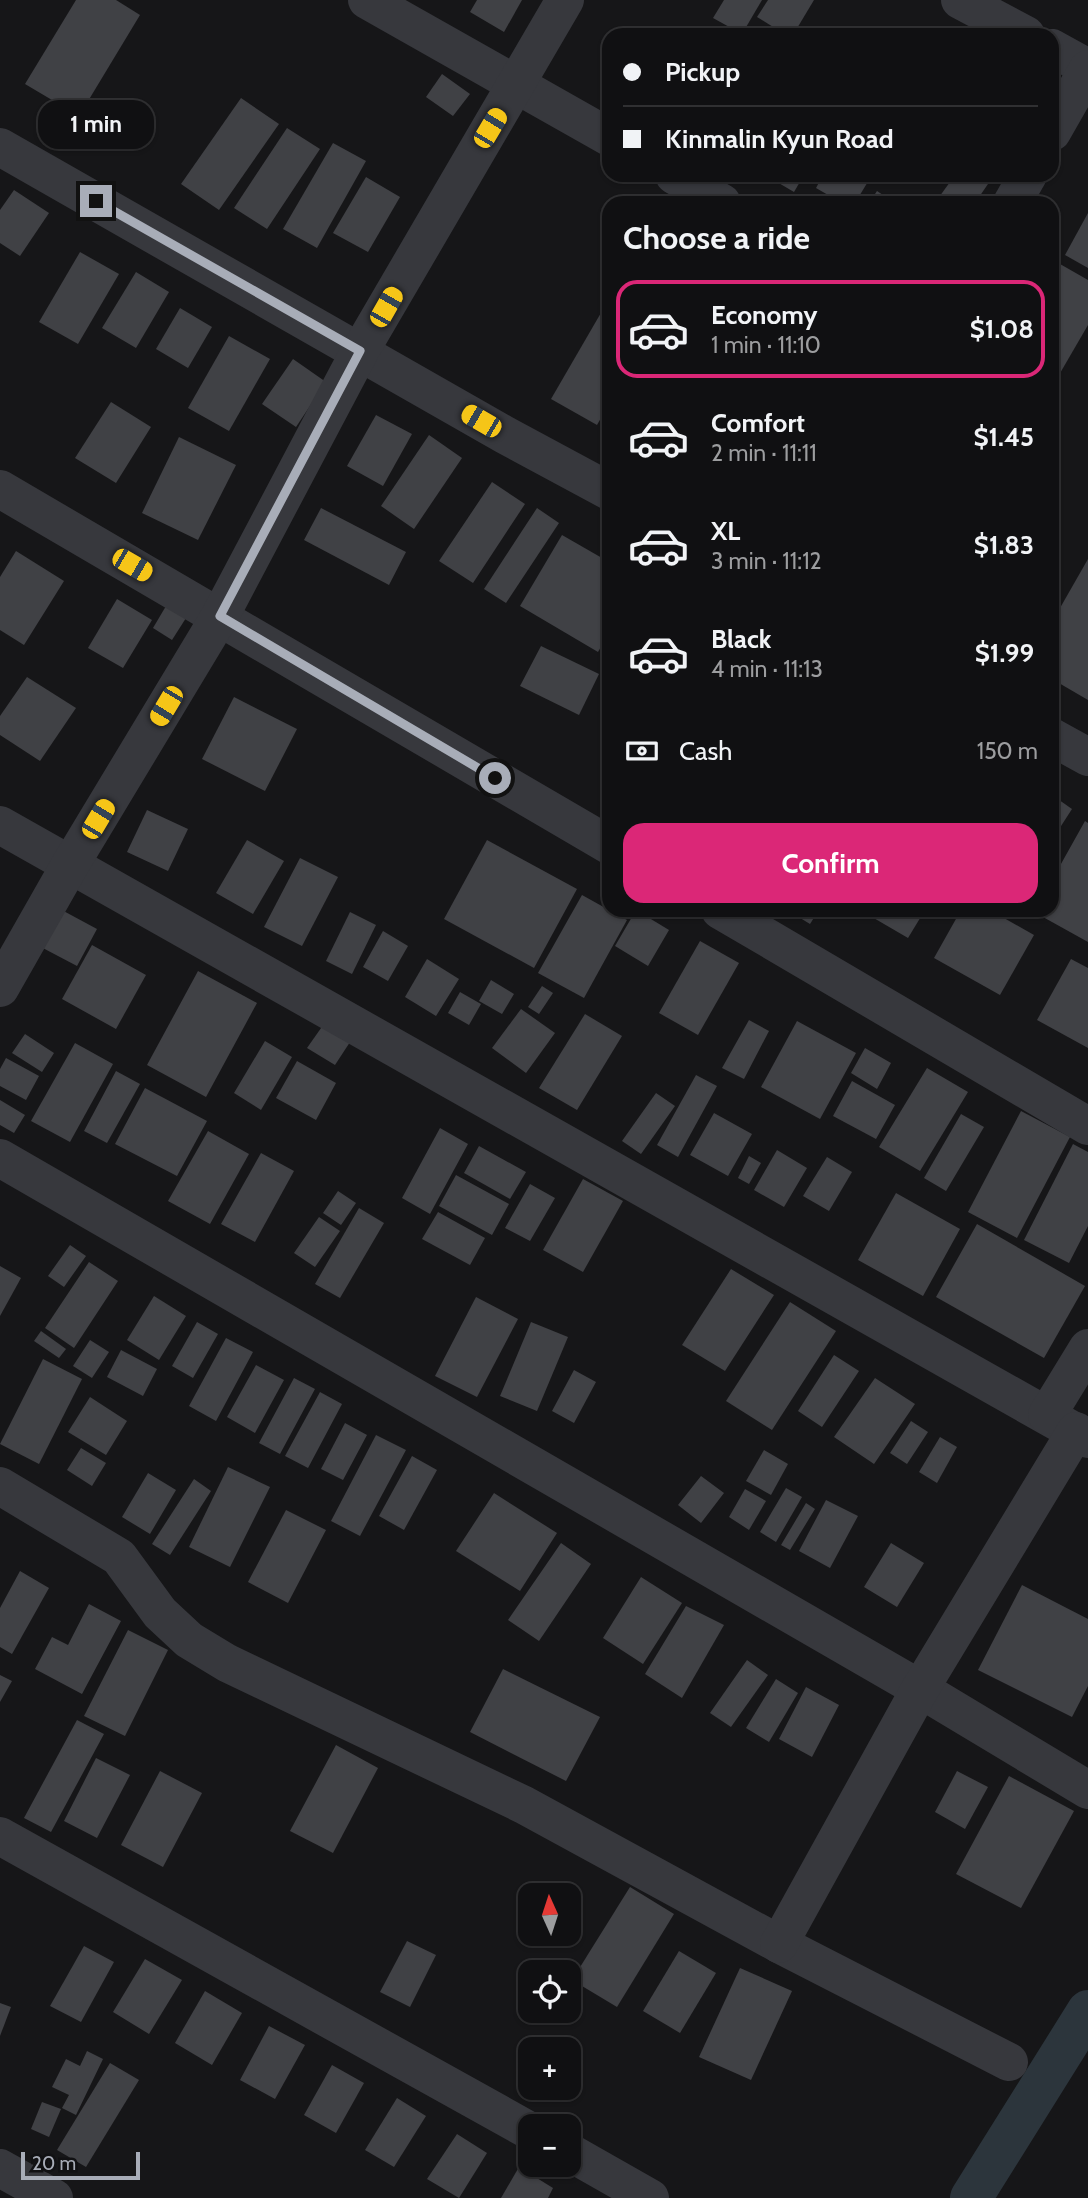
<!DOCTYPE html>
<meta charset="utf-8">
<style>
:root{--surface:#101012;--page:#1e1e20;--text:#f1f3f6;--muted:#9c9d9f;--line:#303032;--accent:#db2777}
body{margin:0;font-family:Cabin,sans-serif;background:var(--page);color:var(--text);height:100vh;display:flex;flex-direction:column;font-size:26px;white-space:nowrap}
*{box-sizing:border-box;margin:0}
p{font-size:23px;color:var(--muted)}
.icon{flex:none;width:38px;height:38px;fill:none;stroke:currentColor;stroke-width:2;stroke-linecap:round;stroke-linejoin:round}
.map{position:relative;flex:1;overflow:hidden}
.side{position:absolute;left:602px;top:196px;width:457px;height:721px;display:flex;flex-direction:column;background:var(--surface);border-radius:21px;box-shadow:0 2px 5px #0004,0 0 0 2px var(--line)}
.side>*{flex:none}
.top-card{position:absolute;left:602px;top:28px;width:457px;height:154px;border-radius:21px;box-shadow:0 2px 5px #0004,0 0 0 2px var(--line);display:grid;align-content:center;height:154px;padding:0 21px;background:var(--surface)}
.needle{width:46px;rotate:357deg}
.fabs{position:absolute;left:518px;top:1883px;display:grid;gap:14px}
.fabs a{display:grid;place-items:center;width:63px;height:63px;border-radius:14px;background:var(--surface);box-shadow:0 2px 5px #0004,0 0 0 2px var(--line);font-size:35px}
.scale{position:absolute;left:21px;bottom:18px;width:119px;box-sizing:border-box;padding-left:7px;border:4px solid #a8adb8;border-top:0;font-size:19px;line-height:24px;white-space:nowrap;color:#a8adb8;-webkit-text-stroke:5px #111113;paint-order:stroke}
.end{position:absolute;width:32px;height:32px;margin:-16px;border:9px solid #a8adb8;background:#111;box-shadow:0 0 0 4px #111}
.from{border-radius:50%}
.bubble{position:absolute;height:49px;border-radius:21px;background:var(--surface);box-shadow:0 2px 5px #0004,0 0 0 2px var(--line);font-size:23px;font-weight:800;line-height:49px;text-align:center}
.car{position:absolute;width:21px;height:42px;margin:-21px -10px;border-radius:9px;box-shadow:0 0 5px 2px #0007;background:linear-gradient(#f5c518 24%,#345 0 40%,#f5c518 0 76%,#345 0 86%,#f5c518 0)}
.top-card b{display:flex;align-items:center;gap:24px;height:66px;font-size:26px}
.top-card b+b{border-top:2px solid var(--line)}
.top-card i{width:18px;height:18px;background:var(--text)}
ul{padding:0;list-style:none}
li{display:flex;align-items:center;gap:21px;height:98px;margin:0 14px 10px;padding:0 7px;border:4px solid transparent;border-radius:21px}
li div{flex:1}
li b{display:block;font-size:26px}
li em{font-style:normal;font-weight:800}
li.selected{border-color:var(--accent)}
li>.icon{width:63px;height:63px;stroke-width:1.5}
h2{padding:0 21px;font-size:32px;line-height:84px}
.pay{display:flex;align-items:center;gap:18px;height:77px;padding:0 21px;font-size:26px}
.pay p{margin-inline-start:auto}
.action{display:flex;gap:14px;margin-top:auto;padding:14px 21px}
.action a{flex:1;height:80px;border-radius:21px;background:var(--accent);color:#fff;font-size:28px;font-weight:800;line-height:80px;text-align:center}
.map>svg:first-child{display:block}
</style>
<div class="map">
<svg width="1088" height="2198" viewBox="0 0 1088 2198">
<rect width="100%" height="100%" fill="#161618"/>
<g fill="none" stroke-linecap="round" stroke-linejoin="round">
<path stroke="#2c353c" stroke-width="42" d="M971,2198l117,-187"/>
</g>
<g fill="#404145">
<path d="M76,0h40l24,15 -61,101 -54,-32z"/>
<path d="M477,0h45l-18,32 -34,-20z"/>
<path d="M724,0h38l-20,34 -29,-16z"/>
<path d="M768,0h46l-21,35h-7l-29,-18z"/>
<path d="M442,74l28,20 -17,22 -27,-19z"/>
<path d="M241,98l38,26 -60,86 -38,-26z"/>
<path d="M287,128l33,21 -53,80 -33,-21z"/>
<path d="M333,143l33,18 -49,87 -34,-19z"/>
<path d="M765,175h39l-10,17z"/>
<path d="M823,175h49l-17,28h-13l-26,-15z"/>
<path d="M955,175h21l12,9 -13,19h-32l-6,-3z"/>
<path d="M366,177l34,20 -32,55 -35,-19z"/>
<path d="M14,190l35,23 -29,43 -20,-13v-33z"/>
<path d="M877,191l18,12h-26z"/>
<path d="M1088,213v55l-23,-13z"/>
<path d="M80,252l39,22 -41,70 -39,-22z"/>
<path d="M1060,264l28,16v45l-36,62v-110z"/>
<path d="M136,272l33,20 -33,56 -34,-20z"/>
<path d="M609,299v105l-12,21 -46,-26z"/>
<path d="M180,308l32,19 -24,41 -32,-19z"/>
<path d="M229,336l41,23 -41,72 -41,-23z"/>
<path d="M293,359l33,23 -30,45 -34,-23z"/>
<path d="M111,402l40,25 -35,56 -41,-25z"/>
<path d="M376,415l36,19 -29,52 -36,-20z"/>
<path d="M429,435l33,23 -48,71 -33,-23z"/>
<path d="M179,437l57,28 -38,75 -56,-27z"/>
<path d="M492,482l33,22 -52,79 -34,-22z"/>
<path d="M321,508l85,44 -17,33 -85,-45z"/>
<path d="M537,508l22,15 -53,80 -22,-14z"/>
<path d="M562,535l47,27v71l-11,19 -78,-46z"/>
<path d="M16,551l48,30 -40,64 -24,-15v-53z"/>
<path d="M1088,559v141l-36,-21v-57z"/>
<path d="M117,599l35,21 -29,48 -35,-20z"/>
<path d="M166,606l20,12 -14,22 -19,-12z"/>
<path d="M541,646l58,28 -20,41 -59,-29z"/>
<path d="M27,677l49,31 -36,53 -40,-26v-19z"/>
<path d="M234,697l63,32 -32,62 -63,-32z"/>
<path d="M1052,795l20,14 -20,31z"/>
<path d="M147,810l41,19 -20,42 -41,-19z"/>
<path d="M1085,821l3,2v119l-54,-30 18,-2v-30z"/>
<path d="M247,840l37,21 -31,53 -37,-21z"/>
<path d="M487,840l90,49 -43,79 -90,-49z"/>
<path d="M300,858l38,19 -36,69 -38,-19z"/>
<path d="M582,895l45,25 -43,78 -46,-25z"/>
<path d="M58,908l39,21 -20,37 -38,-20z"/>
<path d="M636,910l33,20 -21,36 -33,-20z"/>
<path d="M787,910h32l-9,14z"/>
<path d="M860,910h65l-17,28z"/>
<path d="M961,910h29l44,25 -34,60 -66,-37z"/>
<path d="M350,912l26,13 -24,49 -26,-13z"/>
<path d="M383,931l25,15 -20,35 -25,-14z"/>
<path d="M700,941l39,22 -41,72 -39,-22z"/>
<path d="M92,945l54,30 -30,54 -54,-30z"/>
<path d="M427,959l32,20 -23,37 -31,-19z"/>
<path d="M1071,959l17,9v80l-51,-28z"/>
<path d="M198,971l59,32 -51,94 -59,-32z"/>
<path d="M491,980l23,14 -12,20 -23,-13z"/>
<path d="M542,986l11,7 -14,21 -11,-7z"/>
<path d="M460,992l21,12 -12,21 -21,-12z"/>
<path d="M521,1009l34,24 -29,40 -34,-25z"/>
<path d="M585,1014l37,22 -45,74 -38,-22z"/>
<path d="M749,1020l20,11 -25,48 -22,-11z"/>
<path d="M326,1021l26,18 -17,26 -28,-17z"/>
<path d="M797,1021l59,32 -36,66 -59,-32z"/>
<path d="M25,1034l29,19 -12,19 -30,-19z"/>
<path d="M265,1041l27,16 -31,53 -27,-17z"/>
<path d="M75,1043l38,21 -43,78 -39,-21z"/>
<path d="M865,1048l26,15 -14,26 -26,-16z"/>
<path d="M6,1058l33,18 -13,24 -26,-14v-17z"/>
<path d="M297,1061l39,22 -20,37 -40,-22z"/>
<path d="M927,1068l41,24 -48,79 -41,-24z"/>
<path d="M116,1071l24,13 -33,59 -23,-12z"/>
<path d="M696,1075l21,11 -39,71 -21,-12z"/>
<path d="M852,1081l43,24 -19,34 -43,-23z"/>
<path d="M145,1088l62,33 -30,55 -62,-32z"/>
<path d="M656,1093l19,13 -34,48 -19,-13z"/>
<path d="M0,1100l25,15 -11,18 -14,-8z"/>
<path d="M1021,1111l49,26 -53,101 -49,-26z"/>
<path d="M714,1113l38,21 -24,42 -38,-21z"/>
<path d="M961,1114l23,13 -38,64 -22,-13z"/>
<path d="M440,1128l28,16 -38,70 -28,-16z"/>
<path d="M208,1131l41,23 -39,70 -42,-23z"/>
<path d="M1073,1144l15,8v74l-19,37 -45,-23z"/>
<path d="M479,1146l47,26 -16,27 -46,-26z"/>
<path d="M777,1150l30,18 -23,39 -30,-17z"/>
<path d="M261,1153l33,18 -39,71 -34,-18z"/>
<path d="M749,1156l12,7 -12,21 -11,-6z"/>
<path d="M827,1157l25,15 -23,39 -26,-15z"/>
<path d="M456,1175l53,29 -17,31 -53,-29z"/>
<path d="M583,1179l40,22 -40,71 -40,-22z"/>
<path d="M530,1184l25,14 -25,43 -25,-13z"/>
<path d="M338,1191l18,12 -15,22 -18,-12z"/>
<path d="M896,1193l64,36 -37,67 -65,-36z"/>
<path d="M359,1208l25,15 -44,75 -25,-14z"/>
<path d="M438,1212l47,26 -15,27 -48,-26z"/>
<path d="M319,1217l21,14 -25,36 -21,-14z"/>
<path d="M977,1224l108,62 -41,72 -108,-61z"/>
<path d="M70,1245l16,11 -22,31 -16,-11z"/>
<path d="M89,1262l29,19 -44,67 -29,-20z"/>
<path d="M0,1266l21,12 -21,38z"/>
<path d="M731,1269l43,26 -49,76 -43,-26z"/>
<path d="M154,1296l32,20 -27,44 -32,-20z"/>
<path d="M476,1297l42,22 -41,78 -42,-21z"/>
<path d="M790,1302l46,29 -64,99 -46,-29z"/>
<path d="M197,1322l21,12 -25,44 -21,-12z"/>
<path d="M531,1322l37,15 -31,74 -37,-15z"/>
<path d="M41,1331l25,18 -7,9 -25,-17z"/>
<path d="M226,1338l27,14 -37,69 -27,-15z"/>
<path d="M90,1340l19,12 -17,26 -19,-12z"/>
<path d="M121,1350l36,19 -14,27 -36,-19z"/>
<path d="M834,1355l25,16 -37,56 -24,-16z"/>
<path d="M43,1359l39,20 -43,85 -39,-20z"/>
<path d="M256,1365l28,15 -29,53 -28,-16z"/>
<path d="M574,1370l22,12 -22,41 -22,-12z"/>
<path d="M294,1378l21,11 -35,65 -21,-11z"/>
<path d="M875,1378l40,26 -41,60 -40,-27z"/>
<path d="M320,1392l22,12 -34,64 -23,-12z"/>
<path d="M90,1397l37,24 -21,34 -38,-23z"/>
<path d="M911,1421l17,11 -21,32 -17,-11z"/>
<path d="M345,1423l22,12 -24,45 -22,-11z"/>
<path d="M376,1435l30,15 -46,86 -29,-15z"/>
<path d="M940,1437l17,10 -20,36 -18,-11z"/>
<path d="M81,1448l25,15 -14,23 -25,-16z"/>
<path d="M764,1450l24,14 -17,31 -25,-14z"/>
<path d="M412,1456l25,14 -33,60 -25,-14z"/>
<path d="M228,1467l42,20 -40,80 -41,-20z"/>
<path d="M148,1473l28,17 -26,44 -28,-17z"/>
<path d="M701,1476l23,17 -23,30 -23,-18z"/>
<path d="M194,1479l17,12 -41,64 -18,-11z"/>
<path d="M786,1488l16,9 -26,45 -16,-10z"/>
<path d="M745,1489l21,12 -17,29 -20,-13z"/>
<path d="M494,1493l63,40 -37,58 -64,-40z"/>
<path d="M826,1500l32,16 -28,52 -31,-17z"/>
<path d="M806,1503l9,6 -25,41 -9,-5z"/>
<path d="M286,1510l40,20 -38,73 -40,-21z"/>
<path d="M561,1543l30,21 -52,77 -31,-21z"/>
<path d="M891,1543l33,20 -27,44 -33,-20z"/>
<path d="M20,1571l29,17 -37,66 -12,-7v-39z"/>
<path d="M641,1577l41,26 -39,61 -40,-26z"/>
<path d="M1022,1585l66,34v67l-16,31 -94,-47z"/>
<path d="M89,1604l32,17 -39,73 -47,-25 17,-32 16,8z"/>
<path d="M686,1606l38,19 -42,73 -37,-24z"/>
<path d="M128,1630l40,20 -43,86 -41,-20z"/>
<path d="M747,1660l21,15 -37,52 -21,-14z"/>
<path d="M503,1669l97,48 -34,64 -96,-49z"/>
<path d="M0,1675l12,6 -12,21z"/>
<path d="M776,1679l22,14 -29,49 -23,-14z"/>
<path d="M806,1687l33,18 -27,52 -33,-18z"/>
<path d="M77,1720l27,14 -53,98 -27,-14z"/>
<path d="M336,1745l42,23 -45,85 -43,-22z"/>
<path d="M96,1758l34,17 -33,63 -33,-17z"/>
<path d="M160,1771l42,22 -39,74 -42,-22z"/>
<path d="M957,1771l31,16 -23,42 -30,-17z"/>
<path d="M1009,1776l65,35 -53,97 -65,-34z"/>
<path d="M630,1887l44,27 -57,93 -45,-27z"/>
<path d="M407,1941l29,14 -26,52 -30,-15z"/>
<path d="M84,1946l30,16 -33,60 -31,-16z"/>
<path d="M679,1951l37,22 -36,60 -37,-22z"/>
<path d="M145,1959l37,21 -33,54 -36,-22z"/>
<path d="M740,1968l52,23 -41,89 -52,-23z"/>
<path d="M205,1991l37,22 -30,52 -37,-22z"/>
<path d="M0,2003l11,4 -11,29z"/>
<path d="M269,2026l36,19 -30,54 -35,-19z"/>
<path d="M87,2051l16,8 -27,56 -14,-7 7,-13 -17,-8 14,-28 14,7z"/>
<path d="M110,2063l29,17 -53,87 -29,-17z"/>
<path d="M332,2065l32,18 -28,50 -32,-18z"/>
<path d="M397,2098l29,18 -32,51 -29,-17z"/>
<path d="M42,2102l19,7 -12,28 -18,-8z"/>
<path d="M457,2134l30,19 -28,45 -32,-19z"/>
<path d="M519,2167l34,21 -5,10h-47z"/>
</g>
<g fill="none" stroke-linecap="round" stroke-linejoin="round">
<g stroke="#37383d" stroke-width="38">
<path d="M367,0l242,137"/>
<path d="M960,0l66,35"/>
<path d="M1052,48l36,20"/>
<path d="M1052,132l36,-63"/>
<path d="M0,147l505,288 104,56"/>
<path d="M674,175l48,28"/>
<path d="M1012,203l16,-28"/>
<path d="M0,489l609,356"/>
<path d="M1052,737l36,20"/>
<path d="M0,825l1088,614"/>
<path d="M720,910l368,216"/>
<path d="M0,988l70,-123 150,-249 140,-265 205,-351"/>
<path d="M0,1158l920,531 168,101"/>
<path d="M1047,1415l41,-67"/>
<path d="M0,1486l119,71 41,56 29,27 38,23 297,142 255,139 230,118"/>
<path d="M0,1836l530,295"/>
<path d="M779,1944l141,-255 156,-258"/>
<path d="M569,2152l81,46"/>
<path d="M0,2168l54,30"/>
</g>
</g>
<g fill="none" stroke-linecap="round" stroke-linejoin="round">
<path stroke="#a8adb8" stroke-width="9" d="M96,201l264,150 -140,265 275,162"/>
</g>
</svg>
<div class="fabs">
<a><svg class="needle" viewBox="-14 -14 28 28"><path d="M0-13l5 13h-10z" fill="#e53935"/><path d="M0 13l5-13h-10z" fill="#9c9d9f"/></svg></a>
<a><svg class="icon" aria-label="locate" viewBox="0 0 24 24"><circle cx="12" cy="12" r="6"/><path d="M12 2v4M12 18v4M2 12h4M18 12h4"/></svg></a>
<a>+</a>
<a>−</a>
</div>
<div class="scale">20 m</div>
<i class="end from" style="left:495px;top:778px"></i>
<i class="end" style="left:96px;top:201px"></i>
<div class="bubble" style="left:38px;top:100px;width:116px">1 min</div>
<i class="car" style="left:490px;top:128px;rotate:31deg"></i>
<i class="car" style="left:386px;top:307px;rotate:30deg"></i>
<i class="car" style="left:481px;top:421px;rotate:300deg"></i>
<i class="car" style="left:132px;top:565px;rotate:120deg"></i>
<i class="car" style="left:166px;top:706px;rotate:211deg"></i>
<i class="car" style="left:98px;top:819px;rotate:31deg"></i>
<div class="top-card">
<b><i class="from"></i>Pickup</b>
<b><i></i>Kinmalin Kyun Road</b>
</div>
<section class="side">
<h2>Choose a ride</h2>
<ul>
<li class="selected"><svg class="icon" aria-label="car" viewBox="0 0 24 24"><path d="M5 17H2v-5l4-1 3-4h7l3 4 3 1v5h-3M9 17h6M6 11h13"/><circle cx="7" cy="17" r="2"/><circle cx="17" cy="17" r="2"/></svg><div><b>Economy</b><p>1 min · 11:10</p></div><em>$1.08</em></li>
<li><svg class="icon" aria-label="car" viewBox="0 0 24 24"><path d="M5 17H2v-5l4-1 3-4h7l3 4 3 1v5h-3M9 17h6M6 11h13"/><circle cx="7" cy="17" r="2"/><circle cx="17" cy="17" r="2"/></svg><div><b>Comfort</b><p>2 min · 11:11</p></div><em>$1.45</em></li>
<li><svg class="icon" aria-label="car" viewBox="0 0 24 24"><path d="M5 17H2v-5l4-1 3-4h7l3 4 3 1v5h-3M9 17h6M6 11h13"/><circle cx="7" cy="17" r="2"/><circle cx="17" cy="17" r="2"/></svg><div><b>XL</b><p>3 min · 11:12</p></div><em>$1.83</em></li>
<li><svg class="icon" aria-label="car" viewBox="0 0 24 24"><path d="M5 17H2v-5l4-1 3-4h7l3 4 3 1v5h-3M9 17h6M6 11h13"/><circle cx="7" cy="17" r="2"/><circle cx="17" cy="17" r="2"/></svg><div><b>Black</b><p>4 min · 11:13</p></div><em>$1.99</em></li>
</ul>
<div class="pay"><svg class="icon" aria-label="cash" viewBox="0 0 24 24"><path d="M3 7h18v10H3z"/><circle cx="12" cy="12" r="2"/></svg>Cash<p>150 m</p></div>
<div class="action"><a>Confirm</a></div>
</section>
</div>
